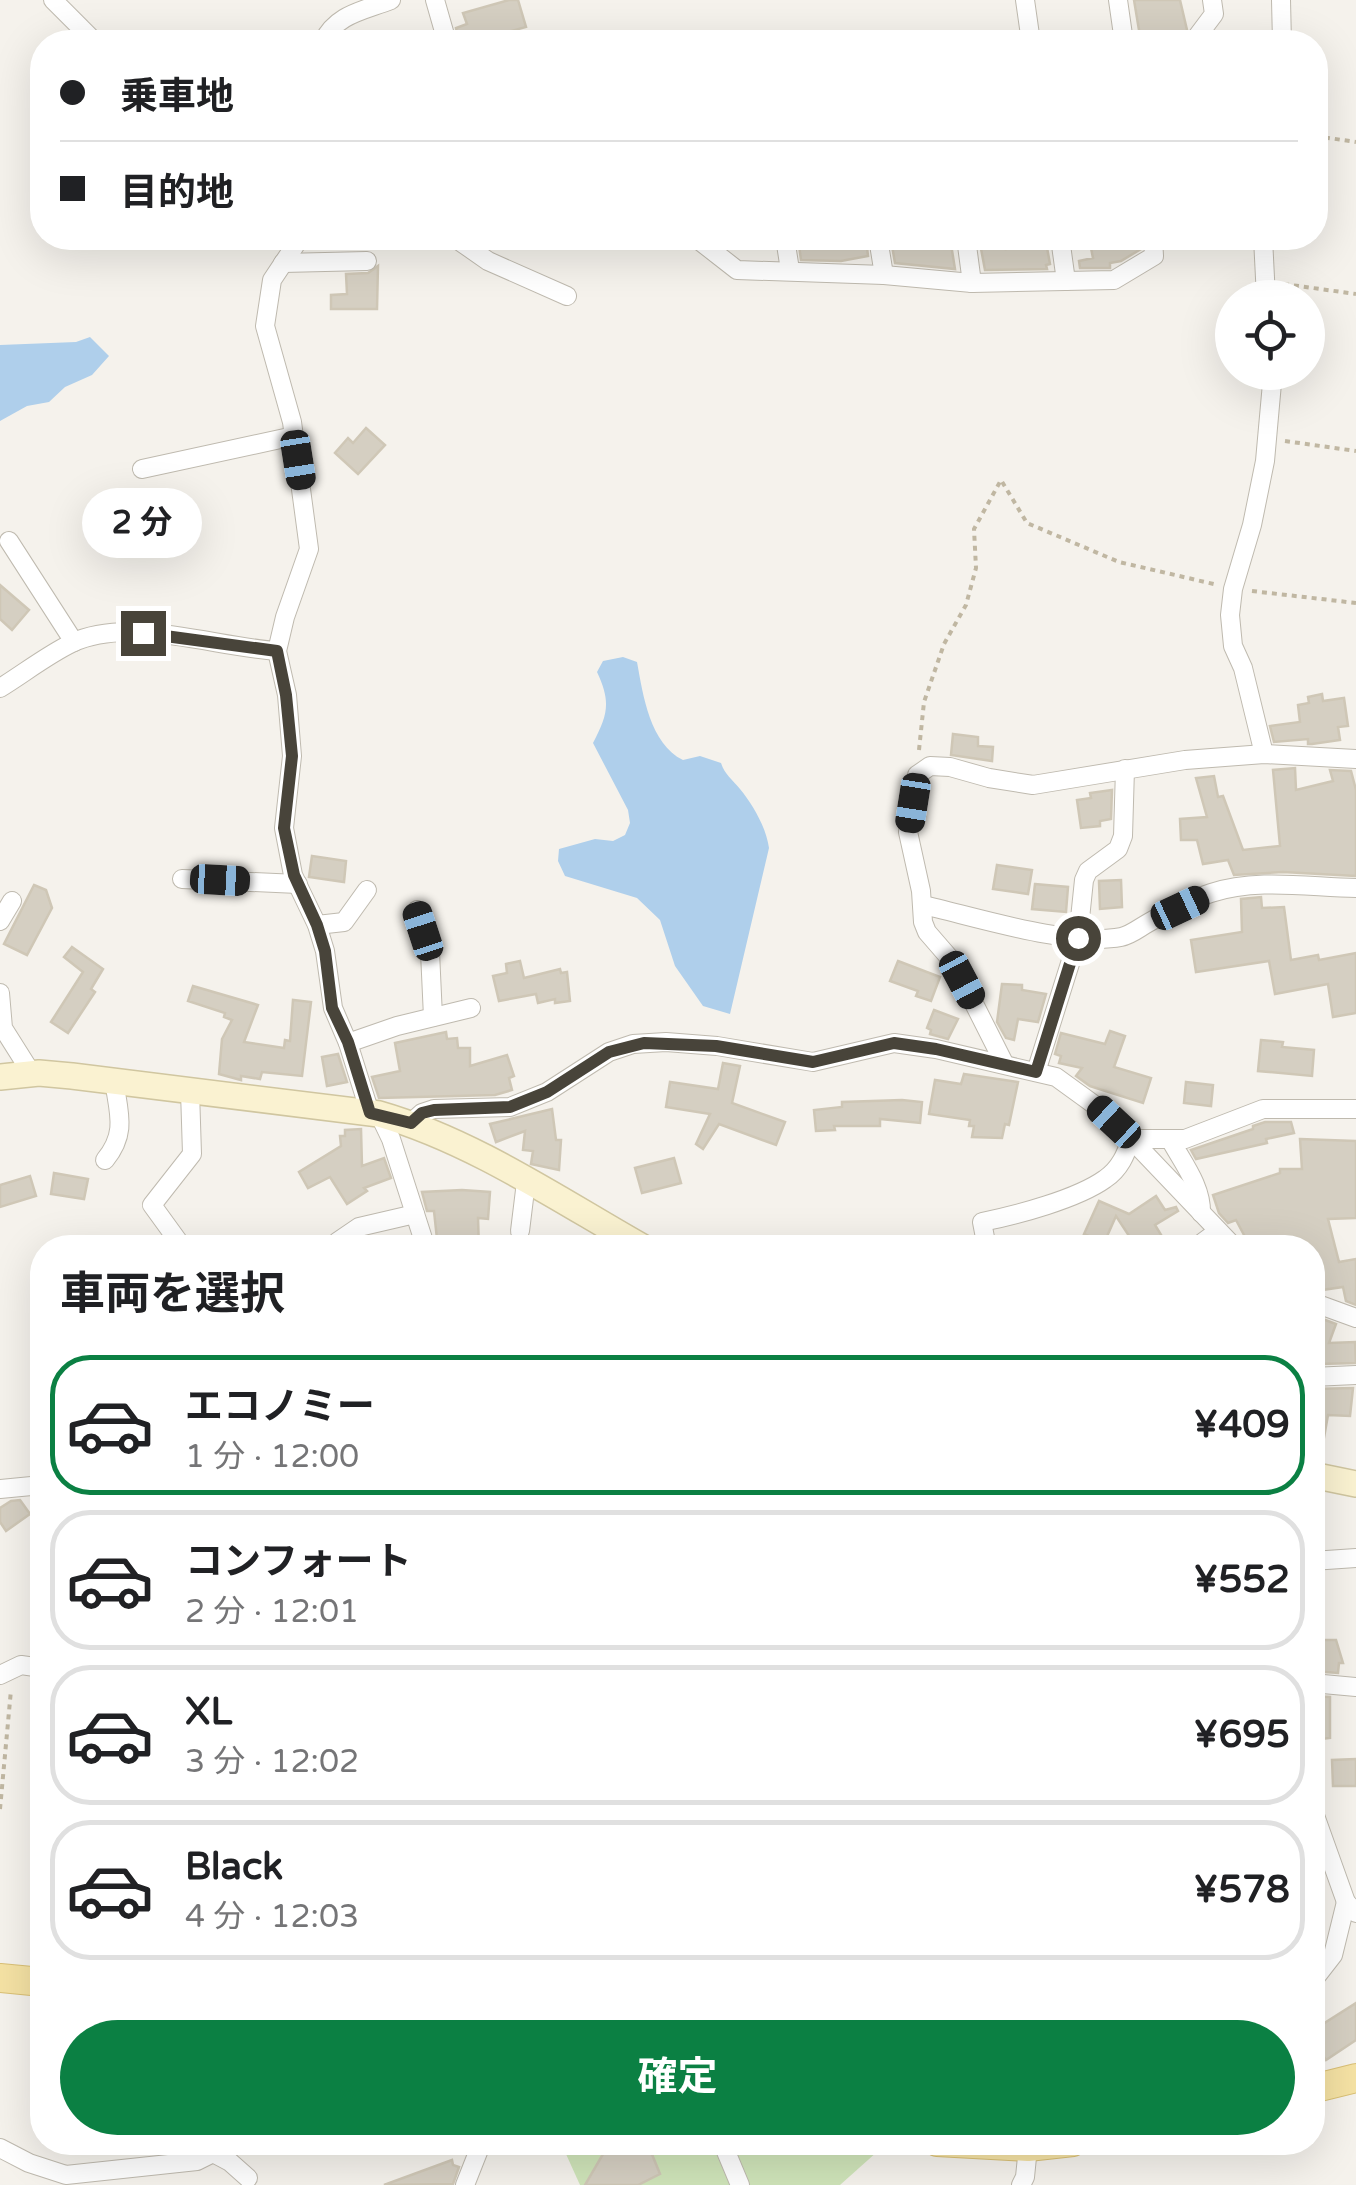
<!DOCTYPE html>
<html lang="ja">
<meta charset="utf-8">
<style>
:root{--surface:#fff;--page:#f2f2f2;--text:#202124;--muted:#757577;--line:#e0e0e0;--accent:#0b8043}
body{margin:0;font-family:"Varela Round","Noto Sans JP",sans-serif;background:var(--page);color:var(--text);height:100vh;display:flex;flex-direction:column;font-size:38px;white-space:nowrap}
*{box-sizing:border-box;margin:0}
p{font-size:32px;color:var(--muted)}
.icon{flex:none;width:55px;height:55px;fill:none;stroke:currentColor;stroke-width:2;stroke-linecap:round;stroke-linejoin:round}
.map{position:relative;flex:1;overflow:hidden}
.panel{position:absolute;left:30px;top:1235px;width:1295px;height:920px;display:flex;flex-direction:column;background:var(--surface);border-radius:40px;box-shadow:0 10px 40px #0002}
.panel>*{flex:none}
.hud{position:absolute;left:30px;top:30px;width:1298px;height:220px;border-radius:40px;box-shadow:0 10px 40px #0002;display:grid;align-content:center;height:220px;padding:0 30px;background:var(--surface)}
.tools{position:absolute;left:1215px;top:280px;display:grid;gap:20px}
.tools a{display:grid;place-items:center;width:110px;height:110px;border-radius:50%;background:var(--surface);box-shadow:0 10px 40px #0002;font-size:50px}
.end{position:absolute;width:45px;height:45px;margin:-22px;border:12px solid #48443a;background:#fff;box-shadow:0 0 0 5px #fff}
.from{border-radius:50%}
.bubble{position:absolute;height:70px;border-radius:35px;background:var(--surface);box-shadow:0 10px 40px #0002;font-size:32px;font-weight:700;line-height:70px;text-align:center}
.car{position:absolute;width:30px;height:60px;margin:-30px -15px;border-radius:12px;box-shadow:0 0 8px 2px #0007;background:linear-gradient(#222 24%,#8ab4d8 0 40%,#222 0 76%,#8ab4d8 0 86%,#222 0)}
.hud b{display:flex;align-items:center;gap:35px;height:95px;font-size:38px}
.hud b+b{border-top:2px solid var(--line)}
.hud i{width:25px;height:25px;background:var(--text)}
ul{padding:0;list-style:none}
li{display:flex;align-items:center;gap:30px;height:140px;margin:0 20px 15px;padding:0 10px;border:5px solid var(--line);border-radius:40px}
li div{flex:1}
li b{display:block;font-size:38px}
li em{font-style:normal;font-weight:700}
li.selected{border-color:var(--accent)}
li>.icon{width:90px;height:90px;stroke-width:1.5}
h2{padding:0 30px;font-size:45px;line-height:120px}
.cta{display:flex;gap:20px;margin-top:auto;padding:20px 30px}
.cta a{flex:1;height:115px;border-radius:60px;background:var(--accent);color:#fff;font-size:40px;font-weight:700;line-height:115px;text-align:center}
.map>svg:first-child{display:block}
</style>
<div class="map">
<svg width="1356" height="2185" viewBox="0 0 1356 2185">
<rect width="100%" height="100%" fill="#f5f2ec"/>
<path fill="#cfe4b9" d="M561,2143h326l-47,42h-260z"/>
<g fill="#afcfeb">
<path d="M90,337l19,19 -17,19 -27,12 -16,15 -22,4 -27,15v-76l76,-3z"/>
<path d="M623,657l14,5c6,33 13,82 46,98l17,-4 21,7c4,12 11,16 19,26 13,16 26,38 29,59l-39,166 -27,-8 -28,-40 -15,-46 -23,-22 -72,-22 -7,-15 1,-12 36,-10 18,2 12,-6 5,-12 -2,-13 -35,-67c15,-29 18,-41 4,-71l6,-11z"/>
</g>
<g fill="#d5cfc2" stroke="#cfc7b6" stroke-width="2.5">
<path d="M509,0h9l8,27 -54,15h-13l-3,-14 11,-4 -4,-11z"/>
<path d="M1134,0h46l7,30 -5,7 -41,5z"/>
<path d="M798,238h68l2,18 -27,5 -40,-1z"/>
<path d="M907,238h43l5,31 -60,-6 -4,-23z"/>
<path d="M979,238h26l1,11 40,-7 4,22 -4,1 1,4 -62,1z"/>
<path d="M1089,238h52v11l-20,12 -11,2v5h-30l-1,-7 14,-3z"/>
<path d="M378,266l-1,43h-46v-14l16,-1 -1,-20 22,-1z"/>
<path d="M366,428l19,17 -27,29 -23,-21 13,-15 5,5z"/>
<path d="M0,585l29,25 -17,20 -12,-11z"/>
<path d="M1322,694l1,7 21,-3 4,28 -10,1 2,13 -28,4h-4v-5l-34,3 -4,-16 30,-4 -2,-17 11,-2 -1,-6z"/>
<path d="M953,734l25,3v9l15,1 -1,14 -41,-6z"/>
<path d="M1295,768l1,22 37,-9 -3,-11 21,1 5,19v86l-73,-4 -49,3 -6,-15 -25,4 -6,-24h-16l-1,-21 27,-2 -11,-39 18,-2 4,21 5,-1 20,54 37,-4 -7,-76z"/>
<path d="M1112,790l-1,29 -11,2v5l-19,2 -4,-28 14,-2 -1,-5z"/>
<path d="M312,856l34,5 -2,21 -35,-5z"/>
<path d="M997,865l35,5 -4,24 -35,-5z"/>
<path d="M1121,880l1,27 -22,2 -1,-28z"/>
<path d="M1035,884l33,3 -2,25 -34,-3z"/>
<path d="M34,885l12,5 6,18 -25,47 -23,-11z"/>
<path d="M1261,897l1,11 22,-1 7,53 27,-5 1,5 37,-7v60l-23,4 -5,-33 -53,10 -6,-33 -73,11 -5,-32 51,-8 -1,-33z"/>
<path d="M72,947l31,22 -12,20 4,3 -27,41 -17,-11 32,-50 -19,-15z"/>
<path d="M520,961l4,17 36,-9 1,4 6,-1 3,29 -15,2v-4l-17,4 -2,-9 -37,7 -6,-25 14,-3 -1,-9z"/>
<path d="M898,961l42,16 -9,24 -15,-5 2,-5 -28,-10z"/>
<path d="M1002,984l20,1v5l24,4 -8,28 -20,-3 -4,21 -8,-2 -9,-16z"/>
<path d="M193,986l65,19 -14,37 40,6 1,-8 5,1 3,-41 18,2 -9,74 -40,-4 -2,7 -19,-3v4l-22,-6 3,-35 10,-19 -8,-3 1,-4 -37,-12z"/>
<path d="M934,1010l24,9 -10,20 -18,-5 1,-4 -4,-2z"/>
<path d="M1110,1031l15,5 -11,31 37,11 -8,25 -53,-17 -14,-10 6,-8 -23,-5 2,-7 -6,-2 6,-21 44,11z"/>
<path d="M446,1032l1,7 10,-1 1,10h12v18l37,-11 7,21 -5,2 3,12 -17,5 -116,3 -7,-21 28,-6 -5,-28z"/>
<path d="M1261,1040l22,2 -1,5 32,3 -2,26 -54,-5z"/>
<path d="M338,1054l9,28 -20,4 -5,-29z"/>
<path d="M723,1063l17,3 -8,37 53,19 -9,23 -57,-21 -16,25 -7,-5 14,-30 -44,-7 4,-25 48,7z"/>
<path d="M964,1074l54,8 -9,43 -4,-1 -3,14 -30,-1 2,-11h-5l1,-6 -41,-6 6,-34 26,4z"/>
<path d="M1186,1082l27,3 -2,21 -27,-3z"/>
<path d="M902,1100l20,2 -2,21 -40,-4v7h-46l1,4 -19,1 -2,-21 28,-3v-5z"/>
<path d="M552,1109l4,31h5l-2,30 -28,-6 2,-13 -10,-1 2,-19 -29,11 -6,-18z"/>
<path d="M1265,1122h26l3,11 -28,6 1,4 -71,16 -5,-9 62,-21v-3z"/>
<path d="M361,1129l1,37 22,-8 7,20 -27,10 3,3 -20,13 -17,-27 -22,11 -9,-16 42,-26 -1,-10h5v-6z"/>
<path d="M1300,1139l56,2v77l-28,1 11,43 17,-3v46l-10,-4 -3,-14 -21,3 -10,-42h-61l-15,-28 -8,3 -9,-10 -6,-18 67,-22v-4h22z"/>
<path d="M674,1158l7,25 -39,10 -7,-25z"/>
<path d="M54,1173l34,6 -4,20 -33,-5z"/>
<path d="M30,1176l6,20 -36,11v-22z"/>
<path d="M462,1190l28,2 -2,27 -10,-1 1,30h-41l-4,-37h-7l-5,-19z"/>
<path d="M1156,1196l9,14 11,-3 2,4 -23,14 14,23h-32l-21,-32 -12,27 -20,-9 15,-33 30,13z"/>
<path d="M1312,1315l24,9 -7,19 26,-1 1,21 -36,1 -2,-30 -6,-2z"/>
<path d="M1353,1388l-3,28 -22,-1 -8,45 -8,-1v-70z"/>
<path d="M20,1500l10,14 -24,17 -6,-9v-14l11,-7z"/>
<path d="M1312,1640h24l7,23h-4l-1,10 -26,-2z"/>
<path d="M1312,1696l18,1v41l-18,2z"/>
<path d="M1356,1759v27h-23l-1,-26z"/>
<path d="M1356,2003v37l-30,20 -14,-20v-9z"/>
<path d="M610,2142h37l13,32 -22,11h-53z"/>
<path d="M452,2160l1,5 6,2 -6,17 -69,1z"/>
</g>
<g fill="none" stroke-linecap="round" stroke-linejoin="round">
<g stroke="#bfbaaf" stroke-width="20">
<g id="street">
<path d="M53,0l42,42"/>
<path d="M435,0l12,42"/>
<path d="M1025,0l6,42"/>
<path d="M1118,0l6,42"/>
<path d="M1281,0l1,42"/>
<path d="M323,42c13,-28 40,-31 68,-42"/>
<path d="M1193,42l21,-28 -2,-14"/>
<path d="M300,238l-28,42 -7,46 27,96 17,127 -24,68 -8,34 10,44 5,61 -8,72 9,47 24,50 8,26 8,57 15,35 22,70"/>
<path d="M455,238l33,23 79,35"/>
<path d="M696,238l41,32 147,5 88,8 142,-3 40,-24 -1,-18"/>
<path d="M785,238l5,32"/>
<path d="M878,238l6,37"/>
<path d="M966,238l6,45"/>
<path d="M1060,238l6,43"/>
<path d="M1263,238l3,60"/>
<path d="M283,263l84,-2"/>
<path d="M142,469l152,-33"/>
<path d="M9,541l65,101"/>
<path d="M0,688c23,-14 47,-33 72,-45 57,-27 143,4 205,8"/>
<path d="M1264,754l-21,-86 -10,-22 -3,-31 3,-26 19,-64 13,-64 8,-89"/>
<path d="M182,879l116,5"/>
<path d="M923,905c53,12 146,42 198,32 10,-2 18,-9 27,-14 19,-11 42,-23 63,-30 46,-15 96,-6 145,-5"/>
<path d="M417,910l13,42 3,65"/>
<path d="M0,921l12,-20"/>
<path d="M317,925l27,-3 23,-32"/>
<path d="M0,993l3,35 29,46"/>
<path d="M348,1043l49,-17 74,-18"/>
<path d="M1004,1063l-51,-101 -26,-30 -4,-10 -2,-31 -13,-59 9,-57 13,-9 20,1 39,11 44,7 152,-25 79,-6 92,5"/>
<path d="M1036,1072l42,-134 6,-58 4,-9 30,-22 5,-13 2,-67"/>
<path d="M379,1114l12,25 35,109"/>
<path d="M411,1123l11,-10 12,-4 76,-2 37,-15 62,-40 24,-8 33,-2 51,4 96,16 81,-19 42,6 120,28 40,29 35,33 104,109"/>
<path d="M1171,1141c12,22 31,46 30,72"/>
<path d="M105,1160c22,-27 14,-46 9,-79"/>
<path d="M520,1231l6,-49"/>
<path d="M337,1242l22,-15 56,-13"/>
<path d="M181,1245l-29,-40 40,-51 -2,-63"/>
<path d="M987,1248l-5,-26c35,-7 95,-23 123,-43 15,-10 21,-25 26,-40h54l78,-30h93"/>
<path d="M1195,1248l23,-17"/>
<path d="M1312,1302l44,16"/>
<path d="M1312,1377l44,-2"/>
<path d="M0,1489l42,-4"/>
<path d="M1312,1561l44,-3"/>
<path d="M0,1675l21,-10 21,3"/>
<path d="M1312,1683l44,4"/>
<path d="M1312,1807l34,95 10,11"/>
<path d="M1312,1982l21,-27 13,-53"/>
<path d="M722,2142l18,43"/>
<path d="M0,2148l29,15 37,12 131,-14 16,-8 7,-11"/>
<path d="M213,2153l17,9 18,16"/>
<path d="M465,2185l17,-43"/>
<path d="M1021,2185l4,-8 3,-30"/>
</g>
</g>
<g stroke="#d0c6a0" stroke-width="28">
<g id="secondary">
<path d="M0,1077l39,-4 33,3 307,38c94,27 180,86 265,134"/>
<path d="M1312,1475l44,9"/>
</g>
</g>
<g stroke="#dac075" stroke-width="30">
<g id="primary">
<path d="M0,1978l42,4"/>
<path d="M1312,2089l44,-11"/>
<path d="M937,2142l91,5 45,-5"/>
</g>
</g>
<g stroke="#c0b7a2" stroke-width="4" stroke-dasharray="5 5" stroke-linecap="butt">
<path d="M1315,136l41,6"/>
<path d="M1284,284l72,10"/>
<path d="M1285,441l71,10"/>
<path d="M1252,591l104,12"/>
<path d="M919,750l5,-48 20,-58 22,-39 10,-37 -2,-39 27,-49 26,43 92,39 99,23"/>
<path d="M0,1809l11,-119"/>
</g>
<use href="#street" stroke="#fff" stroke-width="18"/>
<use href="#secondary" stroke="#faf2d1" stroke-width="25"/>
<use href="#primary" stroke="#f5e2a4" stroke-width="28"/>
</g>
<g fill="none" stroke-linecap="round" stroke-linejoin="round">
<path stroke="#48443a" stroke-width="12" d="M143,633l134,18 9,44 6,61 -8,72 10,47 23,50 8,26 7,57 16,34 22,71 41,10 11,-10 12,-3 76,-3 37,-15 62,-40 35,-9 72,3 97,16 81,-19 42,6 100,23 42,-134"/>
</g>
</svg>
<div class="tools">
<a><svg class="icon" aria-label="locate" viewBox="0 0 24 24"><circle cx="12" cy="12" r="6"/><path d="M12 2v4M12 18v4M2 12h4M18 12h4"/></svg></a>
</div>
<i class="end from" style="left:1078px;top:938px"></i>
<i class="end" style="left:143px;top:633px"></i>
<div class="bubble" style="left:82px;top:488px;width:120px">2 分</div>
<i class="car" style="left:298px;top:460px;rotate:171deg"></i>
<i class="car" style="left:913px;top:803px;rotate:189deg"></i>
<i class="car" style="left:220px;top:880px;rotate:93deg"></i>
<i class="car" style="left:1180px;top:908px;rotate:65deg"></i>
<i class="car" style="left:423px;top:931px;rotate:342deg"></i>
<i class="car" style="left:962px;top:980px;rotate:152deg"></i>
<i class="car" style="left:1114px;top:1122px;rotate:313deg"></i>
<div class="hud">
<b><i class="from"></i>乗車地</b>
<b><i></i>目的地</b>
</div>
<section class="panel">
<h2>車両を選択</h2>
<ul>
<li class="selected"><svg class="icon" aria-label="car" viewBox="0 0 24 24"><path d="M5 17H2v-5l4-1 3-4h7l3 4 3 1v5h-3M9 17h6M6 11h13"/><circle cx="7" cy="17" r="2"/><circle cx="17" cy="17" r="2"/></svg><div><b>エコノミー</b><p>1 分 · 12:00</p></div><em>¥409</em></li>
<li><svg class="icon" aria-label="car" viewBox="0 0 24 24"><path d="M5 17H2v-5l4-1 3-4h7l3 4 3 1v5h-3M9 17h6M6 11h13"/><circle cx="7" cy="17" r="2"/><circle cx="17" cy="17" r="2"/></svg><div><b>コンフォート</b><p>2 分 · 12:01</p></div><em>¥552</em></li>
<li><svg class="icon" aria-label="car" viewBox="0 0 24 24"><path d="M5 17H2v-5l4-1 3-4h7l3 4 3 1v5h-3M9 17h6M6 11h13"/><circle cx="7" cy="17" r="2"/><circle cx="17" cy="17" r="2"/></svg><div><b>XL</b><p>3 分 · 12:02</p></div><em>¥695</em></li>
<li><svg class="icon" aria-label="car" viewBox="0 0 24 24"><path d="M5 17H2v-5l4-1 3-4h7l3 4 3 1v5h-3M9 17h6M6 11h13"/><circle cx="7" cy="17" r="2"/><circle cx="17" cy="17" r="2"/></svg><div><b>Black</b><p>4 分 · 12:03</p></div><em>¥578</em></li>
</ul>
<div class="cta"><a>確定</a></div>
</section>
</div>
